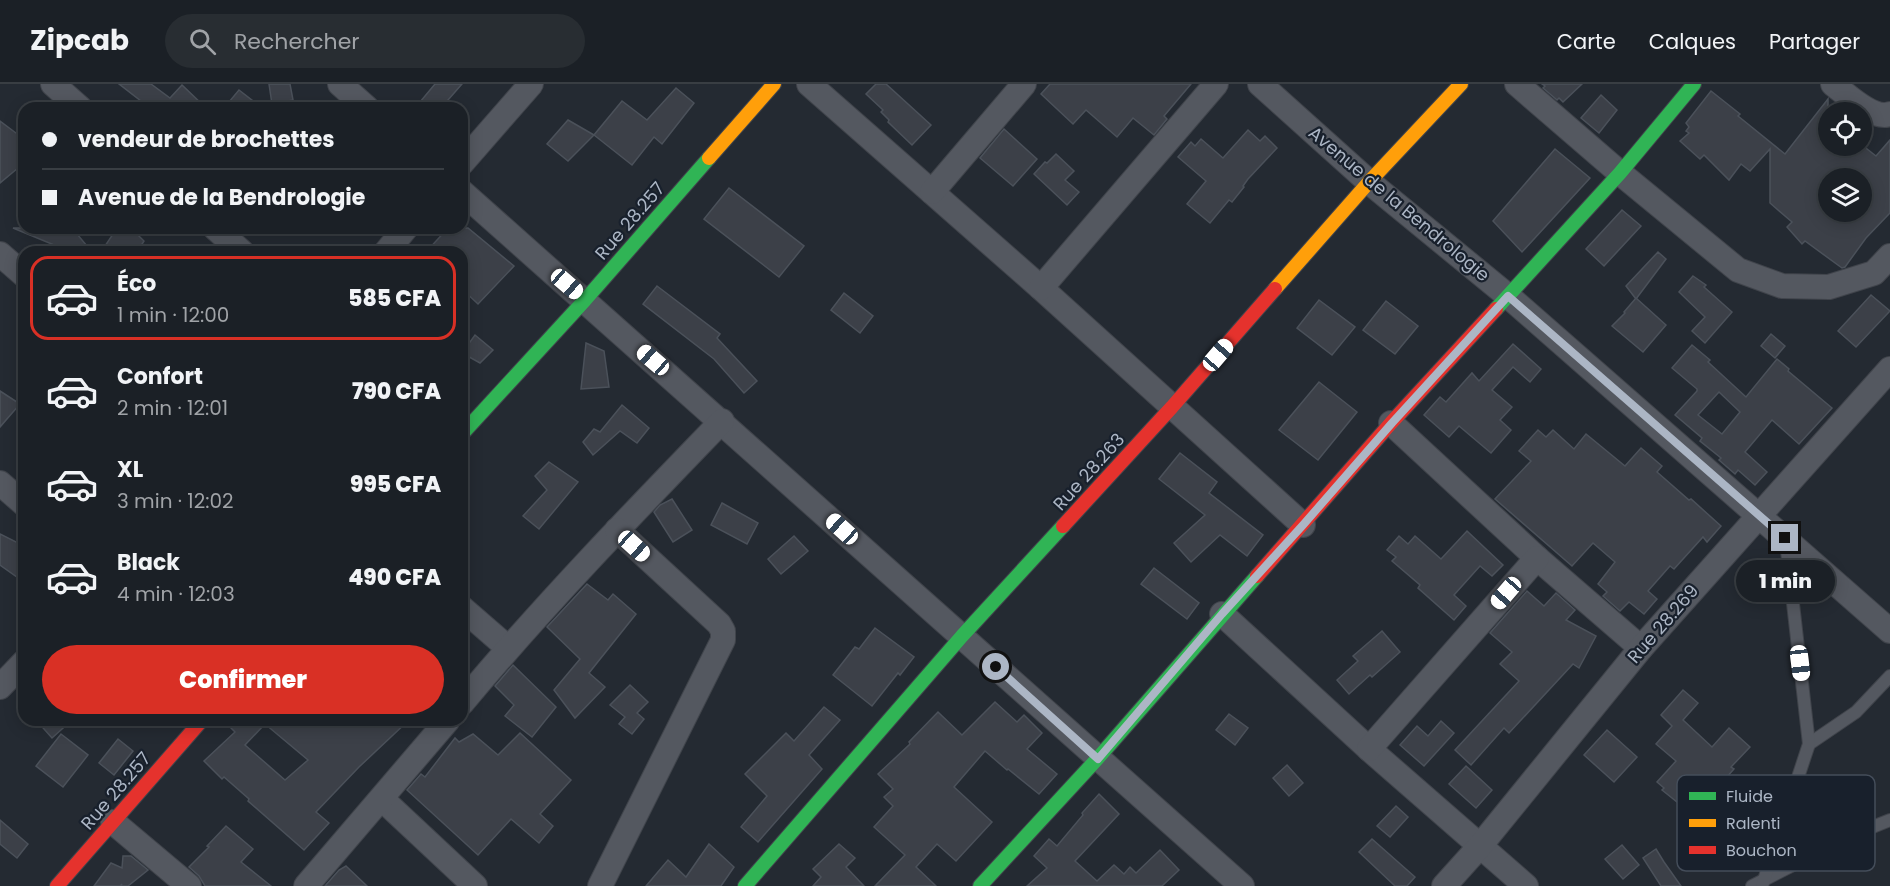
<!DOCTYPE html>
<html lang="fr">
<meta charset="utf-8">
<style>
:root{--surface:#1b2026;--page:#282d32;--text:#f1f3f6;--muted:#a0a3a7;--line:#393e43;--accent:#d93025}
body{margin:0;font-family:Poppins,sans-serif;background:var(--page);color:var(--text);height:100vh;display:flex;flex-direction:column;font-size:22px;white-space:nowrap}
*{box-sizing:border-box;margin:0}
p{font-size:20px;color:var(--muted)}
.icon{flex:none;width:33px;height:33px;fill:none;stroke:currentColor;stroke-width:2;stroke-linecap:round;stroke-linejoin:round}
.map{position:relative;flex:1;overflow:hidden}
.drawer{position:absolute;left:18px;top:162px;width:450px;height:480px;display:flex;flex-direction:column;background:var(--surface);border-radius:18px;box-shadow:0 3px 15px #0003,0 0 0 2px var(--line)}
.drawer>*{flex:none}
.guide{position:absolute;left:18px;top:18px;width:450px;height:132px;border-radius:18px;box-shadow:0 3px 15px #0003,0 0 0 2px var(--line);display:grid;align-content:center;height:132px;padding:0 24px;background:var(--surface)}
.tools{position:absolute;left:1818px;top:18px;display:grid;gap:12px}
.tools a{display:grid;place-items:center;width:54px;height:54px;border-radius:50%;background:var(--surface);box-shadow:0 3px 15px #0003,0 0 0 2px var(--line);font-size:30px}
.end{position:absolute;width:27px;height:27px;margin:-14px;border:8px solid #acb6c5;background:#111;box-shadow:0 0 0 3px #111}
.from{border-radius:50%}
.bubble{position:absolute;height:42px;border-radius:21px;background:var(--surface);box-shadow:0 3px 15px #0003,0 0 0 2px var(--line);font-size:20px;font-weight:800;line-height:42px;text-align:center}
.car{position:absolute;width:18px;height:36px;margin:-18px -9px;border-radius:8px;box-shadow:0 0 4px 2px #0007;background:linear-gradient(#fff 24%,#345 0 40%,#fff 0 76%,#345 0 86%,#fff 0)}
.guide b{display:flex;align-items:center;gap:21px;height:57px;font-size:22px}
.guide b+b{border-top:2px solid var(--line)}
.guide i{width:15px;height:15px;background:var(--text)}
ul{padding:10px 0 0;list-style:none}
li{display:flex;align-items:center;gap:18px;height:84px;margin:0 12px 9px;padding:0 12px;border:3px solid transparent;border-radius:18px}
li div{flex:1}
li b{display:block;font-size:22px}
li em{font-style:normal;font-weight:800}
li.active{border-color:var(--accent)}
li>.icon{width:54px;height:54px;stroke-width:1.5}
.cta{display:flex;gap:12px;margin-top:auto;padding:12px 24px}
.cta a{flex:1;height:69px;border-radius:36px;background:var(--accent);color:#fff;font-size:24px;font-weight:800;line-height:69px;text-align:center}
header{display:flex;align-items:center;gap:36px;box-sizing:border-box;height:84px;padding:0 30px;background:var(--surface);border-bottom:2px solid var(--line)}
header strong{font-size:28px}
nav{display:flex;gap:33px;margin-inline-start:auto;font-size:21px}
.search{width:420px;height:54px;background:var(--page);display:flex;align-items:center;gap:15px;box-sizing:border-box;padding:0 21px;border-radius:33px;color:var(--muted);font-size:22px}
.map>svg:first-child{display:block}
</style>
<header>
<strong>Zipcab</strong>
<div class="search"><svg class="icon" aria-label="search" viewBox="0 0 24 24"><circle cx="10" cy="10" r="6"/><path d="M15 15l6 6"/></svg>Rechercher</div>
<nav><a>Carte</a><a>Calques</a><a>Partager</a></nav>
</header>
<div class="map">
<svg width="1890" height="802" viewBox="0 0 1890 802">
<rect width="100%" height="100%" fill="#242a32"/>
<g fill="#3c4048" stroke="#4b515a" stroke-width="1.5" fill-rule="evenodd">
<path d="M119,0h32l19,14 12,-13 24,23h-56z"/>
<path d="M269,0h21l3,16 -21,4z"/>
<path d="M435,0h27l-21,24h-26z"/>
<path d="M876,0h10l45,41 -19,20 -24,-23 1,-2 -8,-8 2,-2 -17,-16z"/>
<path d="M1050,0h141l-27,32 3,3 -13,16 -21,-17 -16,19 -31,-27 -13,14 -32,-30z"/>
<path d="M1542,0h40l-19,18 -4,-4 -2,2 -14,-12 2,-2z"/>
<path d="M676,4l18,15 -32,41 -8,-7 -22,28 -38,-30 28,-34 25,19z"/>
<path d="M239,6l23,18h-38z"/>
<path d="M1711,7l29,23 -2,2 47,38 43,-55v47l34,-1 14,11 14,-16v73l-24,25 -21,29 -3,1 -37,-27 -3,3 -15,-17 5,-5 -22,-19v-54l-20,22 -9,-7 -12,16 -25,-25 -4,4 -20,-18 9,-8 -3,-2 3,-4 -3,-4zM1828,94h34v34h-34z"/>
<path d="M1601,11l16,15 -18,23 -18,-15z"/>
<path d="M568,36l26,15 -26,26 -21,-17z"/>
<path d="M0,37l24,18v24l-24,20z"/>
<path d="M1004,45l33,30 -24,27 -33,-28z"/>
<path d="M1248,46l12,11 5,-5 12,12 -29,31 -5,7 1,1 -12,15 -3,-2 -19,23 -23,-19 19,-23 -28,-24 13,-15 4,4 6,-7 22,19z"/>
<path d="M1555,65l35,29 -68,74 -29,-31z"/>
<path d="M1056,70l18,17 -9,9 14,12 -12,13 -33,-31 11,-12 2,1z"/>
<path d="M729,104l75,58 -25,31 -75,-58z"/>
<path d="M1622,126l19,16 -37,40 -18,-17z"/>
<path d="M13,144h59l20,24h-21z"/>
<path d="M117,144h14l13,13 -7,11h-36z"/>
<path d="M448,144h20l46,38 -36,38 -16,-15v-37h-36z"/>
<path d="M1658,168l8,7 -30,40 -10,-13z"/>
<path d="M1693,192l13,9 -2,2 28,25 -27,31 -13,-12 13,-14 -26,-25z"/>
<path d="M657,202l63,48 -3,4 40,43 -13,12 -30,-34 -71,-55z"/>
<path d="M844,209l29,23 -13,17 -29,-23z"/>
<path d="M1871,211l19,16 -34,36 -18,-16z"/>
<path d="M1636,214l30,27 -23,27 -31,-26 13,-13 -1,-1z"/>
<path d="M1319,216l36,27 -23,28 -35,-27z"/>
<path d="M1386,217l32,25 -23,28 -32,-24z"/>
<path d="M1771,250l14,12 -10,12 -14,-12z"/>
<path d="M475,251l18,15 -13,13 -18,-10z"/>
<path d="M586,259l18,8 5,36 -28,2z"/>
<path d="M1513,260l28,25 -11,13 -17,-15 -21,23 20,17 -12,13 11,10 -20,23 -32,-27 -10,11 -25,-22 16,-18 6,5 26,-29 7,8z"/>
<path d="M1692,261l18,15 -2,2 38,35 31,-38 12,10 -1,2 44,37 -33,36 -27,-24 -27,32 22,20 -12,13 -17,-15 -3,4 -16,-14 2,-2 -21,-17 2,-3 -27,-23 22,-24v-2l-25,-21zM1719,308l21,20 -18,22 -24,-19z"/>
<path d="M1319,298l38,30 -39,48 -39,-30z"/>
<path d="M0,307l20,13 -20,23z"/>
<path d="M622,321l27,23 -12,15 -17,-12 -27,24 -10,-13 11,-13 6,3z"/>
<path d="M1538,346l8,7 7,-7 21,19 12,-15 39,32 16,-18 21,18 -5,6 32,28 2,-1 30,27 -14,16 -4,-5 -29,32 -4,-3 -22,25 9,8 -13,15 -15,-12 -9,9 -17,-15 4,-4 -9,-8 17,-22 -22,-19 -21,23 -77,-67 36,-38 -12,-10z"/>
<path d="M1180,369l37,29 -8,11 54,42 -16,21 -27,-21 -29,27 -17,-19 31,-28 -46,-36z"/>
<path d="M549,378l29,20 -39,47 -16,-13 24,-26 -12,-14z"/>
<path d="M672,415l20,31 -19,12 -19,-30 6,-7z"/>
<path d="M722,419l36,20 -11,21 -36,-19z"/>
<path d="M1467,447l36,34 -11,11 -12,-10 -26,29 12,11 -12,14 -36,-32 2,-3 -28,-24 4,-4 -9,-7 12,-14 9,8 7,-8 26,23z"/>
<path d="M0,450l24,12v36l-24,-17z"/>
<path d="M794,452l14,15 -27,23 -13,-15z"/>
<path d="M1154,484l45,35 -12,16 -46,-35z"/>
<path d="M587,500l21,16 5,-6 23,20 -47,59 16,14 -30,31 -21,-28 26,-31 -33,-32z"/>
<path d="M1527,507l17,15 12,-13 19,17 -9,10 30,16 -17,32 -6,-4 -64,69 -5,-5 -33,37 -16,-15 64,-69 -19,-17 12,-12 -22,-19z"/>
<path d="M875,544l39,29 -14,18 -2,-2 -26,33 -39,-31 22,-28 4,2z"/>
<path d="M1382,547l18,21 -28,25 -2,-2 -21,19 -12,-14 21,-19 -5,-5z"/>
<path d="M513,581l43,42 -24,30 -27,-21 9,-11 -19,-19z"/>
<path d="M630,601l18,17 -11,11 7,6 -12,15 -13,-10 6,-7 -15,-12z"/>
<path d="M1683,606l15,13 -15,17 29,27 17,-19 21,19 -19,20 3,2 -17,19 -16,-12 -24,26 -15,-12 2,-2 -7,-6 19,-21 -20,-17 16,-18 -11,-11z"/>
<path d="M995,618l22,20 7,-7 18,18 -15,16 30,25 -18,20 -31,-25 -1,1 -22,-19 -31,36 38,35 -36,39 -19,-17 -21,23 20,19h-61l30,-31 -31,-28 19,-21 -9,-9 9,-8 -15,-15 32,-30 -1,-2 29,-30 24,23z"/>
<path d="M824,623l16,13 -31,35 13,14 -64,73 -17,-15 26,-31 -22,-22 41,-41 8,8z"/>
<path d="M1229,630l19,14 -13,17 -19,-15z"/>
<path d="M36,636h36l-20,18z"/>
<path d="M239,636h170l-50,47 -43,45 13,11 -25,27 -56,-49 1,-2 -25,-22 -2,2 -18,-18 31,-29 -4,-4zM265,640l43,36 -23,20 -40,-35z"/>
<path d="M1441,637l13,12 -30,33 -24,-21 17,-19 11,10z"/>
<path d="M1607,646l30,27 -23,25 -30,-27z"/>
<path d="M520,649l51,47 -31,34 13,12 -14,17 -28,-24 -33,36 -71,-65 14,-16 4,3 30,-39 4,4 14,-8 25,21z"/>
<path d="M61,650l27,21 -25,32 -27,-21z"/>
<path d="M118,655l15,12 -19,24 -15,-12z"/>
<path d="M1287,681l16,18 -14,13 -16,-18z"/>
<path d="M1466,682l26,24 -16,18 -27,-24z"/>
<path d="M1099,710l20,20 -44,47 22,20 17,-16 10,9 6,-7 6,6 24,-23 19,20 -17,16h-135l20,-18 -13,-12 15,-17 8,7 26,-31 -1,-2z"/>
<path d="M1396,722l12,11 -18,20 -13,-11z"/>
<path d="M0,736l28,24 -11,14 -17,-14z"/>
<path d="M226,742l27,23 -12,13 30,24h-66l-6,-10 -10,-9 20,-20 -2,-1z"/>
<path d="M1372,755l43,38 -8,9h-12l-36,-34z"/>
<path d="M709,760l25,23 -13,19h-75l22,-26 18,17z"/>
<path d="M839,760l16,14 -9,9 18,19h-51l8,-9 -8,-8z"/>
<path d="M1622,761l17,20 -16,14 -18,-20z"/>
<path d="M1656,765l8,13 17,24h-20l-18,-28z"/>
<path d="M123,772h8l17,14 -20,16h-7l1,-2 -2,2h-26l17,-23 11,5z"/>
<path d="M346,782l21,20h-42l14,-16z"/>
</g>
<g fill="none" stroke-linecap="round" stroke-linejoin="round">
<g stroke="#40444b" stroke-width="14">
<g id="lane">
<path d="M1809,660l47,-32 34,-36"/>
<path d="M1752,802l98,-50 40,-16"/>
<path d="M1762,802l47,-142 -23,-202"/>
</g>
</g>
<g stroke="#40444b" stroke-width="26">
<g id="street">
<path d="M53,0l27,24"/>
<path d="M340,0l27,24"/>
<path d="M809,0l232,204 262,237"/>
<path d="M1260,0l109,98 139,114 382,335"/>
<path d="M1517,0l103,89 118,97 44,16 47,1 45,-14 16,-17"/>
<path d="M1833,0c14,11 39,36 57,30"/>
<path d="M462,79l69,-79"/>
<path d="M462,108c261,230 519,464 780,694"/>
<path d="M932,108l92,-108"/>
<path d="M215,144l27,24"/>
<path d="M386,168l20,-24"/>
<path d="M0,170l24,21"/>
<path d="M1041,204l175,-204"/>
<path d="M1391,339l146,135 104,90"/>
<path d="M0,399l24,21"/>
<path d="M462,524l46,40"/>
<path d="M1222,530l147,135 157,137"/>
<path d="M0,603l24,-25"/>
<path d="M462,619c82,-98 171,-190 260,-282"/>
<path d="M1369,665l168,-191"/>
<path d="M382,715l93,87"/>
<path d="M113,738l76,64"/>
<path d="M306,802l142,-166"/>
<path d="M600,802l123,-246v-9l-4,-7 -102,-94"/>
<path d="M1444,802l36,-40 161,-198 249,-279"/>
</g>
</g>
<g stroke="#40444b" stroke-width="16">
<g id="fast">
<path d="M1496,225l124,-136 74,-89"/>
<path d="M462,350l123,-134 124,-142"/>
<path d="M745,802l217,-250 101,-110"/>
<path d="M980,802l118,-128 159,-182"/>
</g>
</g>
<g stroke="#40444b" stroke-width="16">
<g id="slow">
<path d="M709,74l65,-74"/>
<path d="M1275,205l94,-107 92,-98"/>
</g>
</g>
<g stroke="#40444b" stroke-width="16">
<g id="jam">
<path d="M1063,442l109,-119 103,-118"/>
<path d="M1257,492l134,-153 105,-114"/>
<path d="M57,802l145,-166"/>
</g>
</g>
<use href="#lane" stroke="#545860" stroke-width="12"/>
<use href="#street" stroke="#545860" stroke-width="24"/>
<use href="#fast" stroke="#30b455" stroke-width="14"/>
<use href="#slow" stroke="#ff9f0a" stroke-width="14"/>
<use href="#jam" stroke="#e5322d" stroke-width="14"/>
</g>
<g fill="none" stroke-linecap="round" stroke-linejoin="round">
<path stroke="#acb6c5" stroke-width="8" d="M996,583l102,92 124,-145 81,-89 89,-102 116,-127 277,242"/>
</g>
<g text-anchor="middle" stroke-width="4.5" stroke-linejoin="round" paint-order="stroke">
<g font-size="18" fill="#acb6c5" stroke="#18202c">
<text transform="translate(1399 120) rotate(40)" y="6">Avenue de la Bendrologie</text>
<text transform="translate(630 137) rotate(-49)" y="6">Rue 28.257</text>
<text transform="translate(1089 388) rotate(-48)" y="6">Rue 28.263</text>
<text transform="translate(1663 540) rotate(-49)" y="6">Rue 28.269</text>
<text transform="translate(116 707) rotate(-49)" y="6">Rue 28.257</text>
</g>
</g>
<rect x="1677" y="691" width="198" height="96" rx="9" fill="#18202c" stroke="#444d5a" stroke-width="1.5"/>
<rect x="1689" y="708" width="27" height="8" fill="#30b455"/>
<rect x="1689" y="735" width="27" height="8" fill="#ff9f0a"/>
<rect x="1689" y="762" width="27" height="8" fill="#e5322d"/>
<g font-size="16" fill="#acb6c5">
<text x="1726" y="718">Fluide</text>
<text x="1726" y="745">Ralenti</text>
<text x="1726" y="772">Bouchon</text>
</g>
</svg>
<div class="tools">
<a><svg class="icon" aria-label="locate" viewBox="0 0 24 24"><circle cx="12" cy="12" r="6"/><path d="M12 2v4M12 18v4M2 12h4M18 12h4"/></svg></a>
<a><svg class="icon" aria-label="layers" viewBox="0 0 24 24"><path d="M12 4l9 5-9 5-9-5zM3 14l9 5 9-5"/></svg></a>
</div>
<i class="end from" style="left:996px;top:583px"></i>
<i class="end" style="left:1785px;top:454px"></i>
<div class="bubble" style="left:1736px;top:476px;width:99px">1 min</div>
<i class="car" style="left:567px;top:200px;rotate:131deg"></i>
<i class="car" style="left:1218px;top:271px;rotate:41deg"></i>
<i class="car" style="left:653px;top:276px;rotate:311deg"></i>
<i class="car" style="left:842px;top:445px;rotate:312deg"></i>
<i class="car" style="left:634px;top:462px;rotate:132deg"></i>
<i class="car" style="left:1506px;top:509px;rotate:221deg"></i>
<i class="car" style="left:1800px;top:579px;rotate:173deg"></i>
<div class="guide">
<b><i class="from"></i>vendeur de brochettes</b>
<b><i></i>Avenue de la Bendrologie</b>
</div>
<section class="drawer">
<ul>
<li class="active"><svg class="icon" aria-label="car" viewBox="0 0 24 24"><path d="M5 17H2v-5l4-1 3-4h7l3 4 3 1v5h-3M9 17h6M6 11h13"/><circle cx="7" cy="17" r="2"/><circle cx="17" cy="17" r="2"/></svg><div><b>Éco</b><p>1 min · 12:00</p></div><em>585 CFA</em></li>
<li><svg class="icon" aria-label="car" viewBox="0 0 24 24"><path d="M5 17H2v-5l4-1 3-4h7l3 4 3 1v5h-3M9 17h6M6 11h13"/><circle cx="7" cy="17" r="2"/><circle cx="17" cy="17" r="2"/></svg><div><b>Confort</b><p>2 min · 12:01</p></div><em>790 CFA</em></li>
<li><svg class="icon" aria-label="car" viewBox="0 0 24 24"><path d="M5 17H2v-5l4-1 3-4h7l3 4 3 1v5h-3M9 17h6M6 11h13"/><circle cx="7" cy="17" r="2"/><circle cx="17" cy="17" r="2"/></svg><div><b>XL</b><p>3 min · 12:02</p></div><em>995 CFA</em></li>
<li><svg class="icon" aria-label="car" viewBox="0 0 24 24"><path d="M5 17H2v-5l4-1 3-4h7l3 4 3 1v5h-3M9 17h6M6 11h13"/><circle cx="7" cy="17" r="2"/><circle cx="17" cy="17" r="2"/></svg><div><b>Black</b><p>4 min · 12:03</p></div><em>490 CFA</em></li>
</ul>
<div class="cta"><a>Confirmer</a></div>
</section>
</div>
